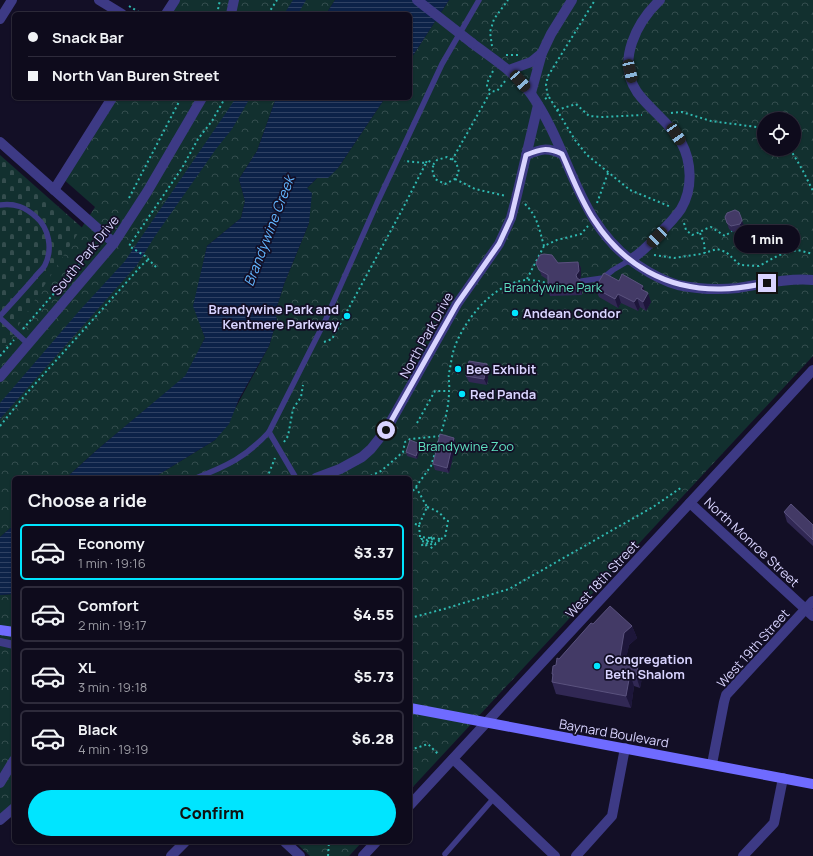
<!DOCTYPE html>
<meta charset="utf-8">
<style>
:root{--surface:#0e0b1c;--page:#171425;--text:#f1f3f6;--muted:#9b9ba3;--line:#2e2b3b;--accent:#00e5ff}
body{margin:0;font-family:Manrope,sans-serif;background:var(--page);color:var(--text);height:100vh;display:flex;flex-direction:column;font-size:15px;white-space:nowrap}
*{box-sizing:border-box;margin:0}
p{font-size:13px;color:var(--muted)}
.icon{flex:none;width:22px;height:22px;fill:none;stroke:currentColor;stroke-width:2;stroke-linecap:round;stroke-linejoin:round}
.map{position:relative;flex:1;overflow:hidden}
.side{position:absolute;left:12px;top:476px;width:400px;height:368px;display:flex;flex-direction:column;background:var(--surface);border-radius:6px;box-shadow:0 1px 3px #0004,0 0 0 1px var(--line)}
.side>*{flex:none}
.top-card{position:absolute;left:12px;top:12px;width:400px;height:88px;border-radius:6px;box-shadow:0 1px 3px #0004,0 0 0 1px var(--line);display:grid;align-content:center;height:88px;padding:0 16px;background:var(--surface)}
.tools{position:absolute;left:757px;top:112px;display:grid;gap:8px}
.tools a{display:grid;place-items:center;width:44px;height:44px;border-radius:50%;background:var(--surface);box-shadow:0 1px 3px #0004,0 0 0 1px var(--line);font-size:20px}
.end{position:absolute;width:18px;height:18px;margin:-9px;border:5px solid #d9d4ff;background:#111;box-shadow:0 0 0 2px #111}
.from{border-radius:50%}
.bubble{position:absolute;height:28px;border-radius:14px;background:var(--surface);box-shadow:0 1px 3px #0004,0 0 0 1px var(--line);font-size:13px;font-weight:800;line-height:28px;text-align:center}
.car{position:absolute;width:12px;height:24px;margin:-12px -6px;border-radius:5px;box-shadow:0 0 3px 1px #0007;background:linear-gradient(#222 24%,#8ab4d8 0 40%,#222 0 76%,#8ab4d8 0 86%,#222 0)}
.top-card b{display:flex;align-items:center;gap:14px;height:38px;font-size:15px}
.top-card b+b{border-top:1px solid var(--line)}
.top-card i{width:10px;height:10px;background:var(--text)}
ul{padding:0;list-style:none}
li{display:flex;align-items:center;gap:12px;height:56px;margin:0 8px 6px;padding:0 8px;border:2px solid var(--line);border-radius:6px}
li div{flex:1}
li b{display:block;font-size:15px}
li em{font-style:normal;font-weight:800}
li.current{border-color:var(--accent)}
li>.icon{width:36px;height:36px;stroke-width:1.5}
h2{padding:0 16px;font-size:18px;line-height:48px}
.action{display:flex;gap:8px;margin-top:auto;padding:8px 16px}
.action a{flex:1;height:46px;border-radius:24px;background:var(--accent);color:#111;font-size:16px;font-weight:800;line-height:46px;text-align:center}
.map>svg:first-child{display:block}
</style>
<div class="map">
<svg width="813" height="856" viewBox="0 0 813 856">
<defs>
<pattern id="cemetery-stones" width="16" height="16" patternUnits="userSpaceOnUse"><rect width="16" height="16" fill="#12302f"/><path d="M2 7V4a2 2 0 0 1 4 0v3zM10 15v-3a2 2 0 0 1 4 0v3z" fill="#344d4e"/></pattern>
<pattern id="park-crowns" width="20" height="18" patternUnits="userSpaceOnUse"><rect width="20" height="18" fill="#12302f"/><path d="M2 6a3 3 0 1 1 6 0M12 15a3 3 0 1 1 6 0" fill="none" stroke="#344d4e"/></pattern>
<pattern id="water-rules" width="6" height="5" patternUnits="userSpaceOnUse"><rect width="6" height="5" fill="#0c2248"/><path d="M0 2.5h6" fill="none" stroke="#2f4163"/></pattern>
</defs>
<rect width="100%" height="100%" fill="#130f26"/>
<path fill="url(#cemetery-stones)" d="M0,155l96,85 -96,113z"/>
<g fill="url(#park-crowns)" fill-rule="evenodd">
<path d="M175,0h160l-9,14h-160z"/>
<path d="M449,0h364v356l-403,434v-312h-257l62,-38 20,-31 34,-63 8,-27 -2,-6 9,-29 25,-61 -2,-35 10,-10 21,-10 47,-70h25v-38zM764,119h30v30h-30z"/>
<path d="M112,98h164l-19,53 -18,28 6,22 -4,17 -34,28 -13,60 11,32 -19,38 -88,73 -32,29h-52v47l-14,12v-183l95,-147 -33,-29z"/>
<path d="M14,593v210l-14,12v-220l13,-1z"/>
<path d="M295,842h67l-13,14h-39z"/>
</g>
<g fill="url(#water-rules)">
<path d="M293,0h13l-8,14h-14z"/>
<path d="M335,0h114l-39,60v-46h-84z"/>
<path d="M236,98h14l-18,31 -16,20 -61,87 -18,29 -137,154v-16l80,-93 45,-49z"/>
<path d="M276,98h109l-47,70 -10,10h-11l-10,10 5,5 -3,30 -25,61 -9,29 2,6 -8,27 -30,53 -10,25 -14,16 -62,38h-87l32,-29 87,-73 20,-38 -12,-32 14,-60 34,-28 4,-17 -6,-22 18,-28z"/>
<path d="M14,525v68l-1,1 -13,1v-58z"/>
</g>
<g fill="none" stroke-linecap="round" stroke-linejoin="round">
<g stroke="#2fb8b0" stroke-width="2" stroke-dasharray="2 3" stroke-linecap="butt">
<path d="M129,6l13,8"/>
<path d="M217,14l3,-14"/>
<path d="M268,14l9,-14"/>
<path d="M492,46l-2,-14 4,-13 14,-19"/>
<path d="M506,55h14"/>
<path d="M493,71l-6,12v5c4,3 6,4 10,3l9,-11"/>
<path d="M549,97l26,43 12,15 43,35 41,17"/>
<path d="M545,99l3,-2 -2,-12 2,-9 47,-76"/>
<path d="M557,110l19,-6 13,12 12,1 41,-2"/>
<path d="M671,113l11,-1 29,9 53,7"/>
<path d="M790,149l12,20 11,22"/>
<path d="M452,160l39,-69"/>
<path d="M426,163l1,-3 7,4 3,-4 10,-3 9,5 3,10 -4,7 -10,5 -10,-5 -3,-10 2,-5"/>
<path d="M455,179l20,10 31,7"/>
<path d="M129,198l52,-100"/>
<path d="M597,203l11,-30"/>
<path d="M525,204c13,13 14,25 19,42"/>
<path d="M684,223l2,7 6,5c7,-2 12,-6 19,-8l14,9 7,-5"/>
<path d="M700,233l4,10 1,10"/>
<path d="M654,255l20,3 27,-4 16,-5 9,3 14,13 19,1 20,-11 19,-5 15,4"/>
<path d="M156,267l-11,-11 -16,-10 53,-78 16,-29 14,-18 13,-23"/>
<path d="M527,279l17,-33 13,-6 24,-6 7,-8"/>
<path d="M23,329l73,-84"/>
<path d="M324,342l8,-3 70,-129 24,-47 -22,-2"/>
<path d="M0,356l14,-16"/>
<path d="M417,423l18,-32h14"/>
<path d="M0,426l26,-32 116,-129 7,-6"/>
<path d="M440,436c5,-15 9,-30 9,-45 1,-6 -1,-12 0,-18 2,-9 3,-19 6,-27 11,-28 39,-63 71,-66 8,-1 17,3 25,3"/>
<path d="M284,442l4,-6 5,-27 8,-12 2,-12"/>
<path d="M267,478l8,-20"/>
<path d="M366,478l15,-7 22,-19 2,-10 5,-3 30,-3"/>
<path d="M410,495l21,-29 8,-26"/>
<path d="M427,507c8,3 14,5 18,13l3,1 -3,16 -4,2"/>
<path d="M410,523l9,2 8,-18 -11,-20"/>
<path d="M419,525l1,12 21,2 -11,10"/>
<path d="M432,537l-5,3 -6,-1v2l6,1 5,-3 2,2 -12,4 1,1 13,-3"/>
<path d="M410,618l34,-9 65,-20 144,-82 29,-20"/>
<path d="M410,750l18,-6 10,10"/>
<path d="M328,856l1,-14"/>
</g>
<g stroke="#3d3a85" stroke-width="5.5">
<path d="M0,205c15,-2 25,2 36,12 13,11 17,32 9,48 -2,4 -7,8 -10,12 -11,13 -23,26 -35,39"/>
<path d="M582,281l21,-3 10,-8 17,-10"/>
<path d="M0,318l28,26"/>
<path d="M269,432l27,46"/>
<path d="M196,478c31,-12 50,-21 73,-46l56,-111 52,-118 65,-139 37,-64"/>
<path d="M445,854l49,-56"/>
</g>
<path stroke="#3d3a85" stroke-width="8" d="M0,642l14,3"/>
<g stroke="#3d3a85" stroke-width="10">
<path d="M99,0l23,14"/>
<path d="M166,14l9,-14"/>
<path d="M231,14l3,-14"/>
<path d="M472,43c21,16 44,30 59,51 41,58 45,131 108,172 12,8 25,15 39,19 19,4 40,5 60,3 25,-4 50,-10 75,-8"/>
<path d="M509,70l22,-8 11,-9"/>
<path d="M531,93l11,-40 9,-19 21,-34"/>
<path d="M0,142l114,101"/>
<path d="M526,155c15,-6 21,-8 36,-1"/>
<path d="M54,190l58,-92"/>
<path d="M630,260c11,-7 20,-16 29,-26 8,-8 16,-16 22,-25 12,-20 11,-47 0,-67 -11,-19 -31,-32 -44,-50 -21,-31 0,-70 23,-92"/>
<path d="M0,377l114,-134 33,-51 55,-94"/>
<path d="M316,478l24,-9 22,-12 9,-8 15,-19 71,-126 42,-60 12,-26 5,-19 22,-94"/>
<path d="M690,503l123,113"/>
<path d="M453,759l102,97"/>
<path d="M712,764l12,-62 2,-7 87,-94"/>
<path d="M0,783l14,-23"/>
<path d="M0,820l14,-12"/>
<path d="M171,856l14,-14"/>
<path d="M576,856l36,-40 13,-68"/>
<path d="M743,856l31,-33 9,-45"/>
</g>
<g stroke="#3d3a85" stroke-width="10">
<path d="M0,19l12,-19"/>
<path d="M410,805l403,-435"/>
<path d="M285,842l15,14"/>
<path d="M363,856l13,-14"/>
</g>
<g stroke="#6f6bff" stroke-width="10">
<path d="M0,630l14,2"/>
<path d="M410,708l403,76"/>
</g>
<path stroke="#3d3a85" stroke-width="10" d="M417,0l55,43"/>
</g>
<g fill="#312854">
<path d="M725,217l19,9 -2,4 -9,2 -4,-3z"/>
<path d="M578,262l3,6v9l-2,2 3,7v9l-32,1 -2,-7v-9l-6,-4 -6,-13z"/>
<path d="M619,281l26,11 6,10 -5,9 -6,-4 -2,4 -17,-8 -3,5 -19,-11 -4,-9z"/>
<path d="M487,364l2,6 -2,15 -18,-3 -3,-6z"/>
<path d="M420,444l1,3 -4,12 -10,-3 -1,-4z"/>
<path d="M456,444l-7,29 -14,-3 -2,-6z"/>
<path d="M784,512l29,13v21l-26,-24z"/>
<path d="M593,624l39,2 5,12 -8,7 -3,13 5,1 2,6 9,13 -2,10 -6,-2 -3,22 -75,-14 -4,-12 1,-5 -1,-3 4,-9 3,-6z"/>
</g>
<g fill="#1d163a">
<path d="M739,212l5,14 -2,4 -2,-6z"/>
<path d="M578,262l3,6v9l-3,4 -2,-6z"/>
<path d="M580,280l2,6v9l-2,-6z"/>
<path d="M643,286l3,9 2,-2 3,9 -5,9 -3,-9 -2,-13z"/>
<path d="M618,294l3,9 -3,5 -3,-9z"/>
<path d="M637,298l3,9 -2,4 -4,-9z"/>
<path d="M487,364l2,6 -2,15 -3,-6z"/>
<path d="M454,438l2,6 -7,29 -2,-5z"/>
<path d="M420,444l1,3 -4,12 -1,-3z"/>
<path d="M632,626l5,12 -8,7 -5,24 -4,-12 4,-24z"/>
<path d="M631,659l4,12 -5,-6z"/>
<path d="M638,666l4,12 -2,10 -4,-12z"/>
<path d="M630,674l4,12 -3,22 -5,-12z"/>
</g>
<g fill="#433a66" stroke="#5a527e">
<path d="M735,210l4,2 3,8 -2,4 -9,2 -4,-3 -2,-6 2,-4z"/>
<path d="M544,254l8,1 6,8 20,-1 1,9 -3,4 1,3 3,2v9h-32v-14l-9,-5 -3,-7 4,-8z"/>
<path d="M604,273l15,8 3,-7 21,12 -2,3 7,4 -5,9 -6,-4 -3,4 -16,-8 -3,5 -20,-11z"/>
<path d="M469,361l18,3 -3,15 -18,-3z"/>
<path d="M440,434l14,4 -7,30 -14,-4z"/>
<path d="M410,440l10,4 -4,12 -10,-4z"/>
<path d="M791,504l22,21v15l-29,-28z"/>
<path d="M610,606l22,20 -8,7 -4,24 11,2 -1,6 8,1 -2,10 -6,-2 -4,22 -74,-14 1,-8h-1l1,-8 3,-1 1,-7 2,1 32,-36 2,1z"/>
</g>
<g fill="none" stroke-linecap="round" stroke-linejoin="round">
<path stroke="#d9d4ff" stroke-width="5" d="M386,430l71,-126 42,-60 12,-26 15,-63c15,-6 21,-8 36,-1 10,22 18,45 32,66 29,45 73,70 127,69 16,0 31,-3 46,-6"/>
</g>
<g fill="#00e5ff" stroke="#130f26" stroke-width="1.5">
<circle cx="515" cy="313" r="4"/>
<circle cx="347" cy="316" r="4"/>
<circle cx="458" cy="369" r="4"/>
<circle cx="462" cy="394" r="4"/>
<circle cx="597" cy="666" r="4"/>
</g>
<g text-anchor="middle" stroke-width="3.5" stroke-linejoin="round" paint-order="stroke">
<g font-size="13" fill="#d9d4ff" stroke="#130f26">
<text transform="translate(85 255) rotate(-51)" y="5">South Park Drive</text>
<text transform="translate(426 335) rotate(-61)" y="5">North Park Drive</text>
<text transform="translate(752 542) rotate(43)" y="5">North Monroe Street</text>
<text transform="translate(602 579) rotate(-47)" y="5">West 18th Street</text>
<text transform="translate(753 648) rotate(-48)" y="5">West 19th Street</text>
<text transform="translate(614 733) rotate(10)" y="5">Baynard Boulevard</text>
</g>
<g font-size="13" fill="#5fe0c0" stroke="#130f26">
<text x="553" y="292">Brandywine Park</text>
<text x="466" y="451">Brandywine Zoo</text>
</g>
<g font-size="13" font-weight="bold" fill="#d9d4ff" stroke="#130f26" text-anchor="start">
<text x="339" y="314" text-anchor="end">Brandywine Park and<tspan x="339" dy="15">Kentmere Parkway</tspan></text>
<text x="523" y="318">Andean Condor</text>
<text x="466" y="374">Bee Exhibit</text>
<text x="470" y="399">Red Panda</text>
<text x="605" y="664">Congregation<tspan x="605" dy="15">Beth Shalom</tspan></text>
</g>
<g font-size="14" font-style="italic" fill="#62b6ff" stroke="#130f26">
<text transform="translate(269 231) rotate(-69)" y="5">Brandywine Creek</text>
</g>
</g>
</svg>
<div class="tools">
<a><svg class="icon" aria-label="locate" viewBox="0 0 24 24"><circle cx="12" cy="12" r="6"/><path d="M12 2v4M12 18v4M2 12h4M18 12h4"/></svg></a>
</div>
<i class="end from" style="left:386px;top:430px"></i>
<i class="end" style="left:767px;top:283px"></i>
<div class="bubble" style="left:734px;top:225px;width:66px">1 min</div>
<i class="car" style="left:630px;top:71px;rotate:167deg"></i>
<i class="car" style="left:520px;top:81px;rotate:139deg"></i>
<i class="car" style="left:676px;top:134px;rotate:146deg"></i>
<i class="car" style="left:657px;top:237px;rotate:224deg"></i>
<div class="top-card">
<b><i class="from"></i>Snack Bar</b>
<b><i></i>North Van Buren Street</b>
</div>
<section class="side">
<h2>Choose a ride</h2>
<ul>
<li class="current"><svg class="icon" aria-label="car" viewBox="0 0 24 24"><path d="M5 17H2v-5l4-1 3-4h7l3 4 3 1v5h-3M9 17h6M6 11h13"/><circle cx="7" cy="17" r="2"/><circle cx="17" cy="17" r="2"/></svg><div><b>Economy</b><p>1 min · 19:16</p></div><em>$3.37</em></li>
<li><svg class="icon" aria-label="car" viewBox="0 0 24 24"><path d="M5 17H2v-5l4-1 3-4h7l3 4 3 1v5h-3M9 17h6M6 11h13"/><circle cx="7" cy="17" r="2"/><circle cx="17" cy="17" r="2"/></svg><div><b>Comfort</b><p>2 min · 19:17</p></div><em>$4.55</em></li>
<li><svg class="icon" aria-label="car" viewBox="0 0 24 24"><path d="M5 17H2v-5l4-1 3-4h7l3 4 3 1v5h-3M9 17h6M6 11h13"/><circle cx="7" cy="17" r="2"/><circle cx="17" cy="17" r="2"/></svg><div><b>XL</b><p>3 min · 19:18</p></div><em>$5.73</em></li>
<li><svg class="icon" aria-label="car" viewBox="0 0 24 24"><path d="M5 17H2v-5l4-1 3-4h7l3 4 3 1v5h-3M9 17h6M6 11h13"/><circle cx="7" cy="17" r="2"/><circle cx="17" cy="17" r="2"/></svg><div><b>Black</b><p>4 min · 19:19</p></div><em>$6.28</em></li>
</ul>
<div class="action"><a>Confirm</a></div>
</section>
</div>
